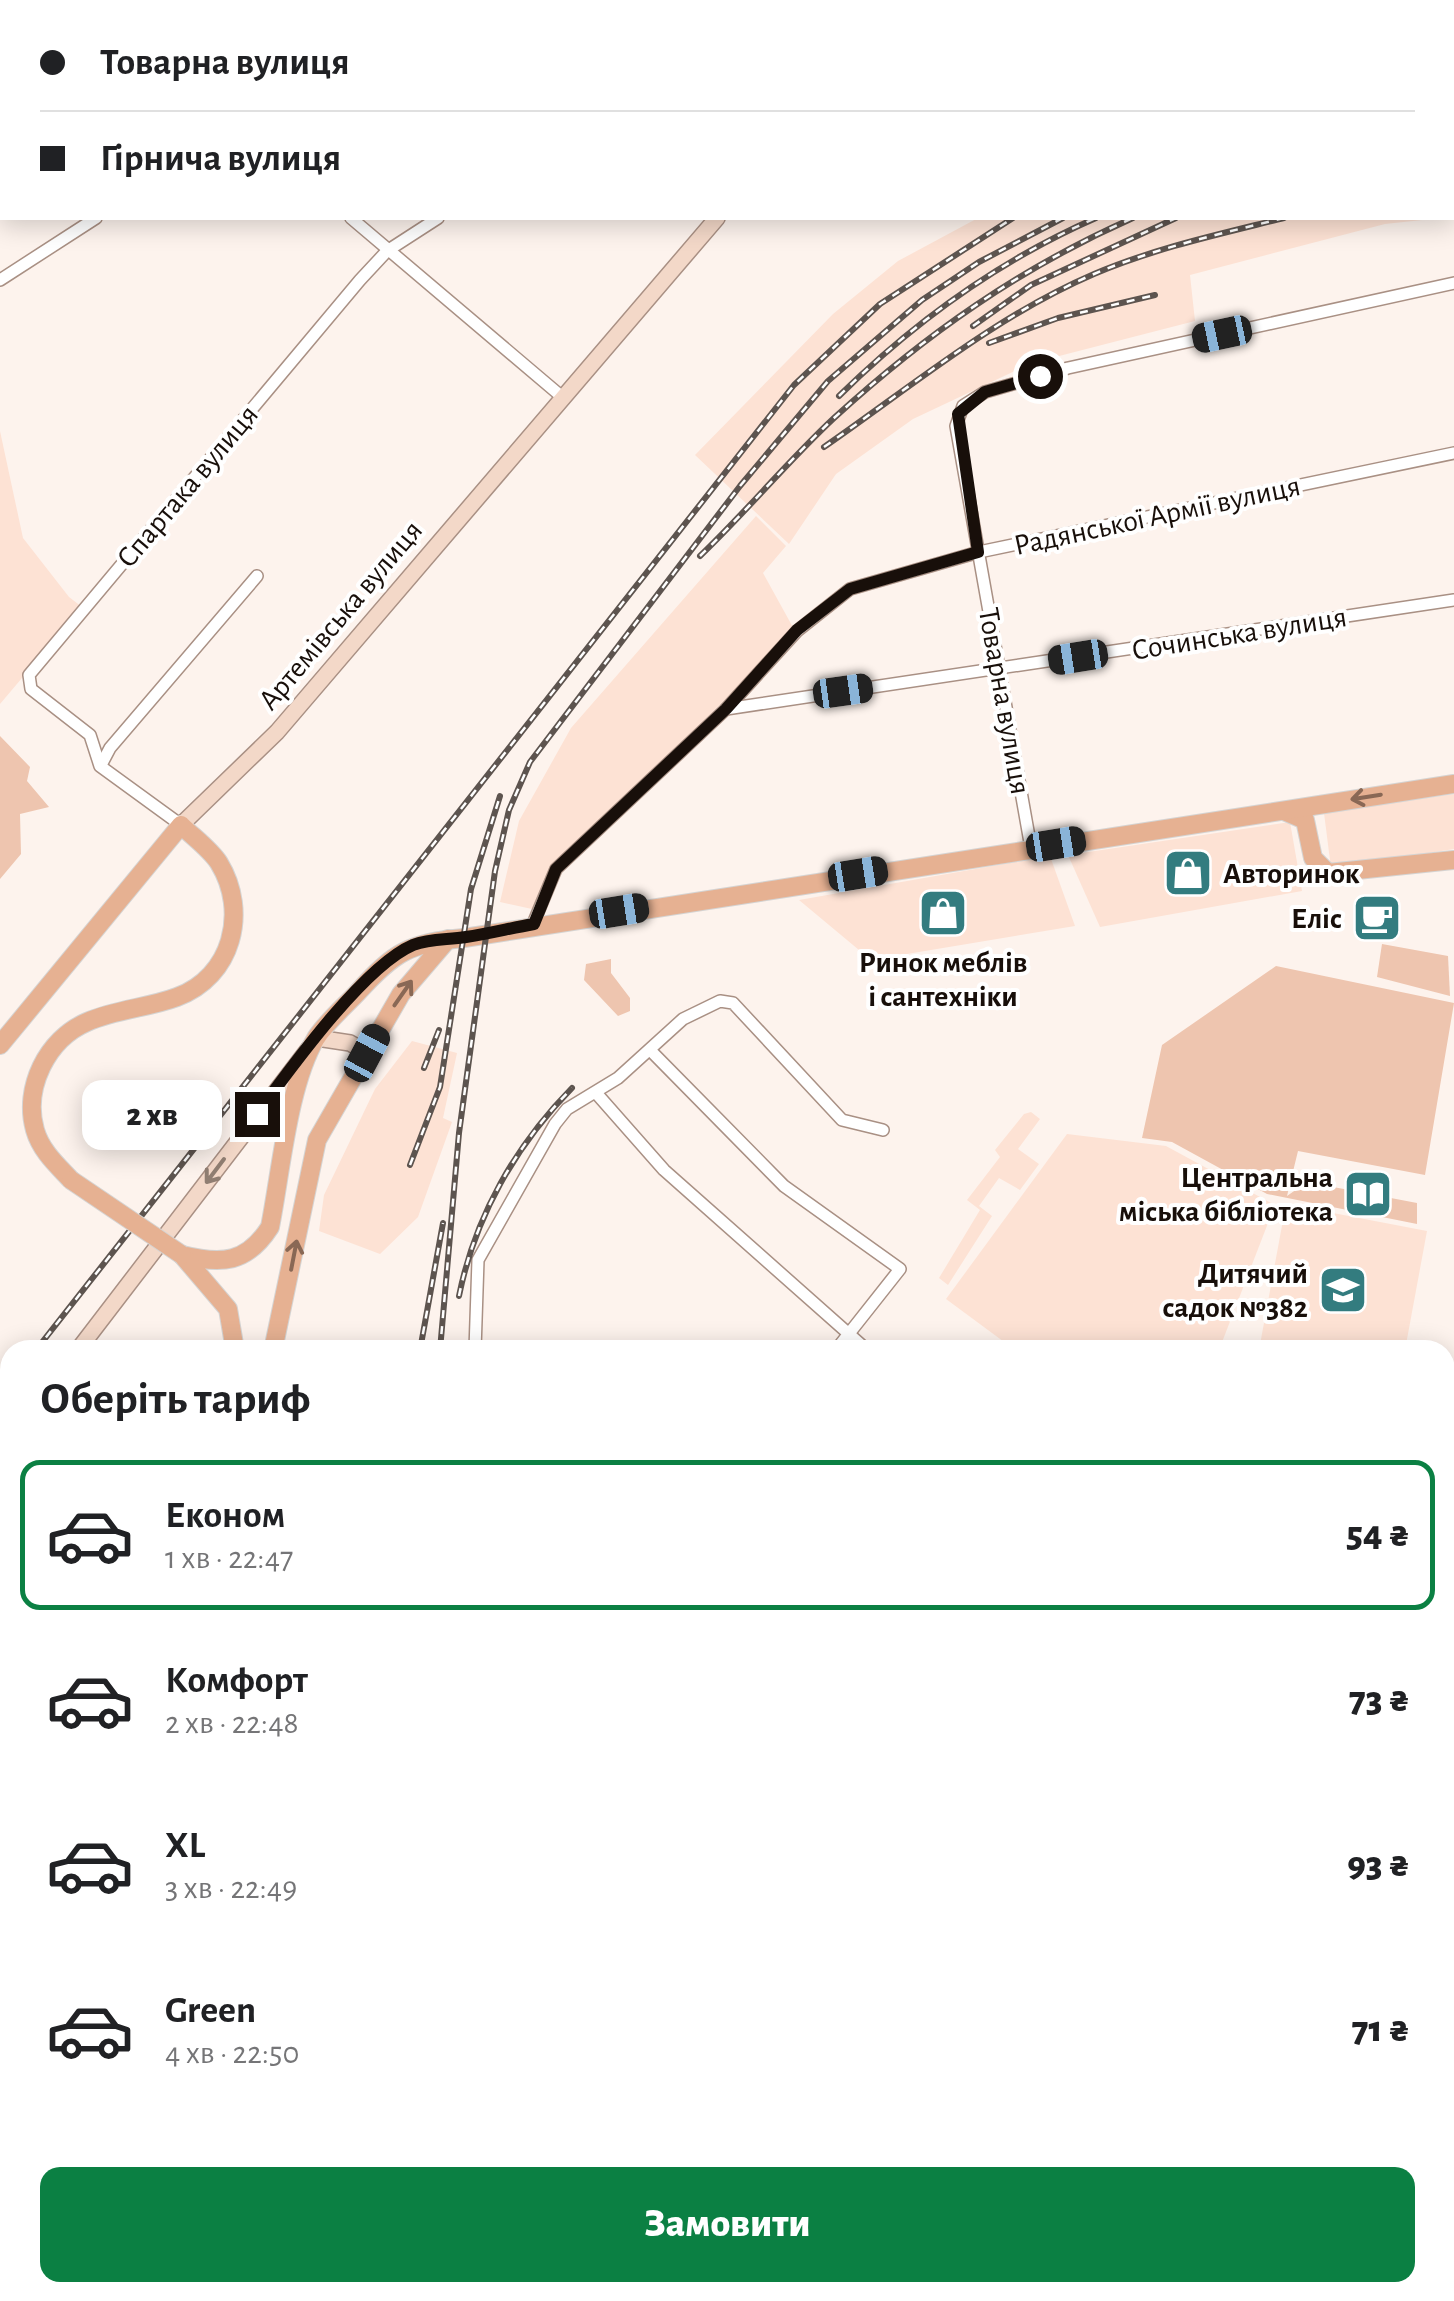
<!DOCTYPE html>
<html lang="uk">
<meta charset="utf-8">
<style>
:root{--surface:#fff;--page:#f6f6f6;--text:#202124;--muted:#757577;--line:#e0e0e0;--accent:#0b8043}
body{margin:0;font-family:"Alegreya Sans",sans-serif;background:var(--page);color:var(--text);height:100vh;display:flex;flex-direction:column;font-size:38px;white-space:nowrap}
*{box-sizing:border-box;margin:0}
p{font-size:32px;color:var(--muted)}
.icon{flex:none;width:55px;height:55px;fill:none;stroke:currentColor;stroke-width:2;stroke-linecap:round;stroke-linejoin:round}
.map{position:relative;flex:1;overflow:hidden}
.side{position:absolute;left:0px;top:1340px;width:1455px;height:962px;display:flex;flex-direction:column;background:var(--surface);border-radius:30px 30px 0 0;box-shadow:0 5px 25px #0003}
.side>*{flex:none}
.guide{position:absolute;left:0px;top:0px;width:1455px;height:220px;box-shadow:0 5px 25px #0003;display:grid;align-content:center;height:220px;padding:0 40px;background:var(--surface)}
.end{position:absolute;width:45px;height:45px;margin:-22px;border:12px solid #180f0a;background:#fff;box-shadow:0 0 0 5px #fff}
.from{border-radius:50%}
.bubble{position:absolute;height:70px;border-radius:20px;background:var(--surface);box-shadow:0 5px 25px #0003;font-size:32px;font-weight:800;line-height:70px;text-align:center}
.car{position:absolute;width:30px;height:60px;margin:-30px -15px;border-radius:12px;box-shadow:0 0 8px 2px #0007;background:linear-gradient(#222 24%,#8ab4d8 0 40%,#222 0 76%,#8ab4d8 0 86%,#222 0)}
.guide b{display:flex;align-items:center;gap:35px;height:95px;font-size:38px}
.guide b+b{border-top:2px solid var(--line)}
.guide i{width:25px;height:25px;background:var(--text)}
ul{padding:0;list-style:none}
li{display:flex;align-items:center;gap:30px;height:150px;margin:0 20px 15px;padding:0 20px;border:5px solid transparent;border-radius:20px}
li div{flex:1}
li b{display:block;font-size:38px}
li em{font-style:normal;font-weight:800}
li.selected{border-color:var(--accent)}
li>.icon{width:90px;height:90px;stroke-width:1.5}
h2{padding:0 40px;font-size:45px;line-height:120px}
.primary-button{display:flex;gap:20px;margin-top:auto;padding:20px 40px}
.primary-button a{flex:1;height:115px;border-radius:20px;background:var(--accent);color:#fff;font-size:40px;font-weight:800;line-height:115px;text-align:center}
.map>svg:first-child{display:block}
</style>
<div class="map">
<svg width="1454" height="2301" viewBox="0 0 1454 2301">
<rect width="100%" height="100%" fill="#fdf3ed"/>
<g fill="#fde2d4">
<path d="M1322,0h132v216l-2,-214h-142z"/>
<path d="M978,218h463l-56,6 -195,51 5,46 -163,42 -119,56 -77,55 -47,70 -94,-89 138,-141 65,-53z"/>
<path d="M0,431l23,107 46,59 13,10 -82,97z"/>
<path d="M756,516l30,30 -23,27 32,58 -248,244 -15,34 -32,-7 19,-81 52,-93z"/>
<path d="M1454,794v55l-123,19 -7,-55z"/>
<path d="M1290,822l12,69 -202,36 -32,-72z"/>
<path d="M1050,856l25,70 -204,34 -72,-60z"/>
<path d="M412,1041l45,12 -14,65 9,4 -34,95 -38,37 -61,-23 5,-36 51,-106z"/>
<path d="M1031,1112l9,7 -22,30 21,15 -19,26 -21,-12 -20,28 13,10 -44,69 -9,-7 41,-68 -13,-10 33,-43 -5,-7 29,-36z"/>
<path d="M1067,1134l99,12 109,59 -56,145h-204l-69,-51z"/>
<path d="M1286,1204l141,27 -22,119h-146z"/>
<path d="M0,1936l10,1v355l203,1 -1,8h-212z"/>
<path d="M715,2293v-1l135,1 -2,8h-135z"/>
</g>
<g fill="#eec5af">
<path d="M0,736l30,31 -3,14 22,26 -29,7 1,40 -21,25z"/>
<path d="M1382,944l66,12 2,40 -73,-19z"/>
<path d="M611,959v14l19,25v13l-12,5 -34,-36 2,-16z"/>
<path d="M1276,966l178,37 -29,172 -127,-24 -11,45 20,-14 110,21v21l-150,-30 -95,-52 -30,-4 20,-93z"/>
<path d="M10,1561v182l-10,-7v-168z"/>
<path d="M1445,2107l9,1v181l-9,-3z"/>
</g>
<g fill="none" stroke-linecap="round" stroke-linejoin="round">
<g stroke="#a99084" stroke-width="14">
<g id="minor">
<path d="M167,0l2,2"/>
<path d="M572,0l2,2"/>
<path d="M26,2l3,-2"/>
<path d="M417,2l4,-2"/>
<path d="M760,2l4,-2"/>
<path d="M0,19l2,-1"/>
<path d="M351,218l210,178"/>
<path d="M0,280l96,-62"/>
<path d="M726,709l728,-109"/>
<path d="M101,765l9,-17 147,-172"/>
<path d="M181,825l-81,-59 -10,-31 -59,-46 -2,-14 331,-395 27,-29 51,-33"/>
<path d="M1031,848l-75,-422 7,-20 22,-14 83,-24 386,-85"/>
<path d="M533,924l23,-55 170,-160 71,-78 53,-42 129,-37 475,-99"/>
<path d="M651,1051l133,135 116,83 -64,81"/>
<path d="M597,1094l67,76 203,180"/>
<path d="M475,1350l3,-90 77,-136 12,-15 51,-31 65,-59 37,-18 13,2 109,117 41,10"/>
<path d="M1445,1999l9,2"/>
<path d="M548,2301l2,-9"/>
</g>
</g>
<g stroke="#a99084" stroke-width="16">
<path id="tertiary" d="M1445,1722l9,2"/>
</g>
<g stroke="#a99084" stroke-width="18">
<g id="secondary">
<path d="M980,2l3,-2"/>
<path d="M181,825l96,-93 440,-514"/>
<path d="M78,1350l239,-312 33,5 17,10"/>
<path d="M1445,1520l9,-44"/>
<path d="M0,1548l10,-4"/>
<path d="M1250,2301l4,-9"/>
</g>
</g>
<g stroke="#d5d4d3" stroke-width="20">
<g id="primary">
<path d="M1284,811l21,9 8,38 15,15 126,-13"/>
<path d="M0,1045l181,-220c12,12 29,24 38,38 30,49 13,114 -42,134 -29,11 -61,12 -90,25 -40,17 -64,66 -52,108 6,21 22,35 36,50"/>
<path d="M182,1255c40,10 65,8 88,-28 11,-55 18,-142 46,-189 11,-17 29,-32 42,-46 37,-41 52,-49 106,-54l990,-154"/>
<path d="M182,1255l46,54 7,41"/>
<path d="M273,1350l44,-210 84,-146 47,-55"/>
<path d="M0,1459l10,-15"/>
<path d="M0,1509l10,12"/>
</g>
</g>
<use href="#minor" stroke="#fff" stroke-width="11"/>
<use href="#tertiary" stroke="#fff" stroke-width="14"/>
<use href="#secondary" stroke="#f3d8c8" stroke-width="15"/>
<use href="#primary" stroke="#e6b192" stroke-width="18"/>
<g stroke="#5d544f" stroke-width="6">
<g id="rail">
<path d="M1452,73h2"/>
<path d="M1452,90h2"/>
<path d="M1452,106h2"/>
<path d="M1452,136h2"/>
<path d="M1452,190l2,-1"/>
<path d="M973,326l58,-41 145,-67"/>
<path d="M989,343l69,-25 97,-23"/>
<path d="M839,396c75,-74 161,-136 257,-178"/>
<path d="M824,447c88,-61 172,-131 270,-173 61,-26 126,-40 190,-56"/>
<path d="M700,556c46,-44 87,-94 134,-138 92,-84 186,-150 299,-200"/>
<path d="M424,1068l15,-38"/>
<path d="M410,1165l30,-78 31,-198 29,-93"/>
<path d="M459,1296c16,-80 57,-151 113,-208"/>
<path d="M36,1350l758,-965 86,-81 133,-86"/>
<path d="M420,1350l23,-127"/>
<path d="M440,1350l19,-217 36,-262 14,-61 21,-48 210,-276 88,-105 94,-81 57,-38 84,-44"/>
<path d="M0,1385l10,-13"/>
<path d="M282,2292l1,9"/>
<path d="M368,2292l1,9"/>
<path d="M315,2301l2,-9"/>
<path d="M339,2301l2,-9"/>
</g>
</g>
<use href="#rail" stroke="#fff" stroke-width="2.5" stroke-dasharray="8" stroke-linecap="butt"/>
<g stroke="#d5d4d3" stroke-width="20" stroke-linecap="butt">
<path id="primary-bridge" d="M71,1180l111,75"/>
</g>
<use href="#primary-bridge" stroke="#e6b192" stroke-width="18"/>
</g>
<defs><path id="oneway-shaft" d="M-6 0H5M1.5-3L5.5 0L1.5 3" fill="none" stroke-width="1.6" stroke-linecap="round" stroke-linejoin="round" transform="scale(2.5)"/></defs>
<g stroke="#896855">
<use href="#oneway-shaft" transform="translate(1366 797) rotate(171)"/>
<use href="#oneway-shaft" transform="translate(403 993) rotate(-55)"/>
<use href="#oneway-shaft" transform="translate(294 1255) rotate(-79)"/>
</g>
<use stroke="#907e72" href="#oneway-shaft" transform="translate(215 1171) rotate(127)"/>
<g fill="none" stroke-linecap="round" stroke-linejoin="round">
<path stroke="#180f0a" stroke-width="12" d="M257,1114c33,-45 107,-148 156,-169 17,-7 34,-5 53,-8 22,-3 45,-9 68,-13l22,-55 170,-160 71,-79 53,-41 128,-37 -20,-138 27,-22 55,-16"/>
</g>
<defs>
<g id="shop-square" transform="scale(2.5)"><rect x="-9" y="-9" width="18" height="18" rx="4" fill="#337c7f" stroke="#fff"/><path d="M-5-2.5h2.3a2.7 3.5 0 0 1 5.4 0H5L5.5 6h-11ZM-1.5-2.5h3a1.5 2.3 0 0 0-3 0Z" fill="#fff"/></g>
<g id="cafe-square" transform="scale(2.5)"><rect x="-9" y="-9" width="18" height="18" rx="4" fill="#337c7f" stroke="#fff"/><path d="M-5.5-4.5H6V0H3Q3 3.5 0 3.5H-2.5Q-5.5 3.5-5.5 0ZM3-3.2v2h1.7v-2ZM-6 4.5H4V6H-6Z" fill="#fff"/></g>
<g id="library-square" transform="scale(2.5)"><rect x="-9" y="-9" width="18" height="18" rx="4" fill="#337c7f" stroke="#fff"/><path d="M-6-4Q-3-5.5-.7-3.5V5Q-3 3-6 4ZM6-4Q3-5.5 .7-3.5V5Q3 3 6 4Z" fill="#fff"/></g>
<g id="school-square" transform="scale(2.5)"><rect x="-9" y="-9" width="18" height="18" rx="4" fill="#337c7f" stroke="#fff"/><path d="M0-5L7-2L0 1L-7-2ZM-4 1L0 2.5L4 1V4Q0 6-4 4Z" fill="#fff"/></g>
</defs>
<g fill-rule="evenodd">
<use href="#shop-square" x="1188" y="873"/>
<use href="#shop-square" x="943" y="913"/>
<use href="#cafe-square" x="1377" y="918"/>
<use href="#library-square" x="1368" y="1194"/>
<use href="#school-square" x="1343" y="1290"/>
</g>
<g text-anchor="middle" stroke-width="8" stroke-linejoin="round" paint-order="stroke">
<g font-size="30" fill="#180f0a" stroke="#fff">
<text transform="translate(187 486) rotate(-50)" y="10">Спартака вулиця</text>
<text transform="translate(1157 515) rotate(-12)" y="10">Радянської Армії вулиця</text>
<text transform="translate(340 615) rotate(-50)" y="10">Артемівська вулиця</text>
<text transform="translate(1239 633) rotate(-9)" y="10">Сочинська вулиця</text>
<text transform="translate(1005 701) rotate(80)" y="10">Товарна вулиця</text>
</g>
<g font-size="30" font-weight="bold" fill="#180f0a" stroke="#fff" text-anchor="end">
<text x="1223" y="883" text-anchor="start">Авторинок</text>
<text x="1342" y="928">Еліс</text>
<text x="943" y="972" text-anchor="middle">Ринок меблів<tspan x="943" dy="34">і сантехніки</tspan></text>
<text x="1333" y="1187">Центральна<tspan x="1333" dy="34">міська бібліотека</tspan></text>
<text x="1308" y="1283">Дитячий<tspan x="1308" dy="34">садок №382</tspan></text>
</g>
</g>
</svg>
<i class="end from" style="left:1040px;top:376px"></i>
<i class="end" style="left:257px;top:1114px"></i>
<div class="bubble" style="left:82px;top:1080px;width:140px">2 хв</div>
<i class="car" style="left:1222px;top:334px;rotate:258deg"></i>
<i class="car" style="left:1078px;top:657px;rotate:261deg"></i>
<i class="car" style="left:843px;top:691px;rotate:82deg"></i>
<i class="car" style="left:1056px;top:844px;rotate:81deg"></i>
<i class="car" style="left:858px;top:874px;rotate:81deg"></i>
<i class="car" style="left:619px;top:911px;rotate:81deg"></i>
<i class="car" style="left:367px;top:1053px;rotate:28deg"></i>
<div class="guide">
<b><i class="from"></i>Товарна вулиця</b>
<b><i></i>Гірнича вулиця</b>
</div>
<section class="side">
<h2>Оберіть тариф</h2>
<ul>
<li class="selected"><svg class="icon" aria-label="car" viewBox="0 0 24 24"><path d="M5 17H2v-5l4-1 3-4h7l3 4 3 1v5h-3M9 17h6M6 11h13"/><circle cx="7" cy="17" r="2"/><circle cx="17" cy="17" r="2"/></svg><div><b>Економ</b><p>1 хв · 22:47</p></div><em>54 ₴</em></li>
<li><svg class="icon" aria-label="car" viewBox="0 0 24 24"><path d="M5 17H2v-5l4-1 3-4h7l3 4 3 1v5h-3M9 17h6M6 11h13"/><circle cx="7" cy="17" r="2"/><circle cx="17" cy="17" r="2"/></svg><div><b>Комфорт</b><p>2 хв · 22:48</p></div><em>73 ₴</em></li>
<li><svg class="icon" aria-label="car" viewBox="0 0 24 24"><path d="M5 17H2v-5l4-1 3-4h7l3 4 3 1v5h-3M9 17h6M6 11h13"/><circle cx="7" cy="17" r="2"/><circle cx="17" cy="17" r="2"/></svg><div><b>XL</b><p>3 хв · 22:49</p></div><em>93 ₴</em></li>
<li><svg class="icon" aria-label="car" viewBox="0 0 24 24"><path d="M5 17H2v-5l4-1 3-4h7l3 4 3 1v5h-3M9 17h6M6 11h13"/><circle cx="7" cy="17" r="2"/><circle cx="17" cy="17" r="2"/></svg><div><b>Green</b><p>4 хв · 22:50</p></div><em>71 ₴</em></li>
</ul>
<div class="primary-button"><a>Замовити</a></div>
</section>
</div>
